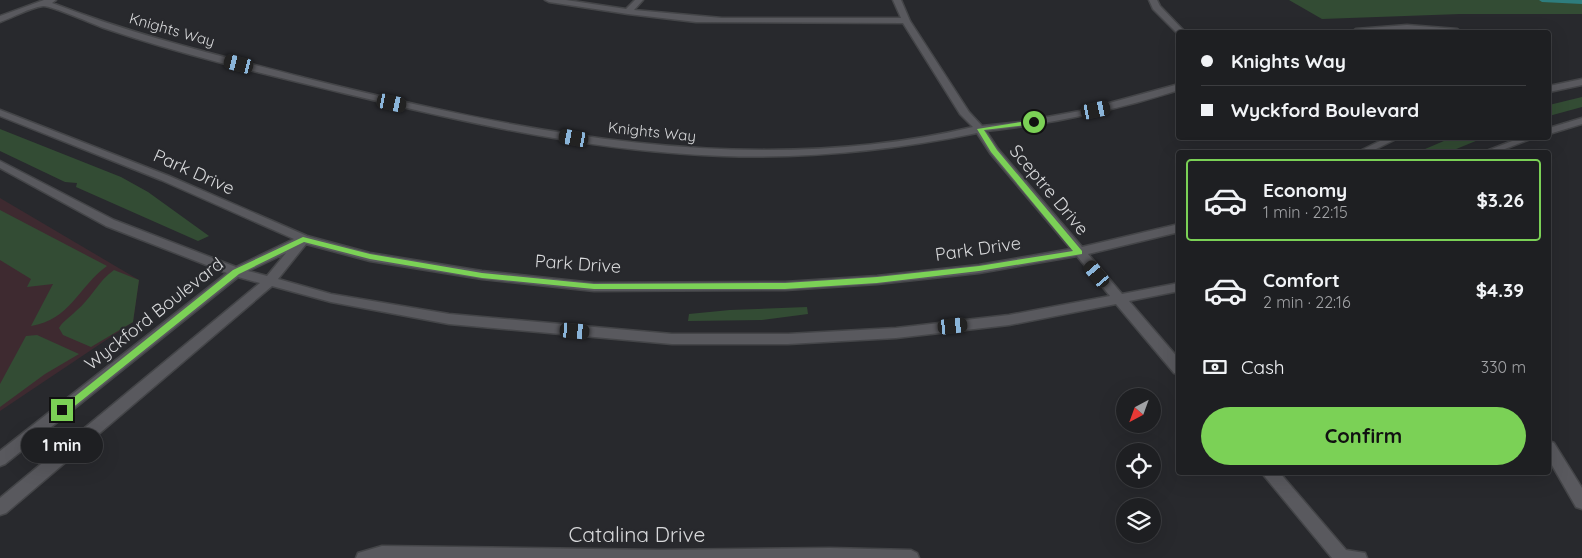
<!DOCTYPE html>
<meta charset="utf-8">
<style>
:root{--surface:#1e1f22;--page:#2b2c2f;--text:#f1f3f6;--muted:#a1a2a5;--line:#3c3d40;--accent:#7bd156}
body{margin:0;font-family:Quicksand,sans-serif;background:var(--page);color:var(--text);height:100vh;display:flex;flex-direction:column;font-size:19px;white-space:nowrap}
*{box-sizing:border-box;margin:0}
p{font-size:16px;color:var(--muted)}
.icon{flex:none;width:28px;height:28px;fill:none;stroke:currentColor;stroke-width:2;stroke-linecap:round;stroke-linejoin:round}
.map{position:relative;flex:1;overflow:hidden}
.details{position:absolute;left:1176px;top:150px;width:375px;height:325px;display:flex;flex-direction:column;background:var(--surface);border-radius:5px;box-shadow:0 5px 20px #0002,0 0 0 1px var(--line)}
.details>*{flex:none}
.guide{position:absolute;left:1176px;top:30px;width:375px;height:110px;border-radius:5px;box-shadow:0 5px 20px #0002,0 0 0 1px var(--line);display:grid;align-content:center;height:110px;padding:0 25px;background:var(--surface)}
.needle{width:32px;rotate:221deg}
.buttons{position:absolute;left:1116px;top:388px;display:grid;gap:10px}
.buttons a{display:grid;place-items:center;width:45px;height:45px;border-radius:50%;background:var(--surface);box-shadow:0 5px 20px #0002,0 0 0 1px var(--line);font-size:25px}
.end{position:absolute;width:22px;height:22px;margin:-11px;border:6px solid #7bd156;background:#111;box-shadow:0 0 0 2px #111}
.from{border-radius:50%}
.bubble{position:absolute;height:35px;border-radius:18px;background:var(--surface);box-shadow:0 5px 20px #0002,0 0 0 1px var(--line);font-size:16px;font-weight:700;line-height:35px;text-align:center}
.car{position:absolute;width:15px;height:30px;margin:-15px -8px;border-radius:6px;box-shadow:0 0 4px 1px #0007;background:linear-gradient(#222 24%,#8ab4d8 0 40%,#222 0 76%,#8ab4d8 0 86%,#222 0)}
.guide b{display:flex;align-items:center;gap:18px;height:48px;font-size:19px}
.guide b+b{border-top:1px solid var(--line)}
.guide i{width:12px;height:12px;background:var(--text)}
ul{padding:9px 0 0;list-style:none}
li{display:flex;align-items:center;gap:15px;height:82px;margin:0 10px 8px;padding:0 15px;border:2px solid transparent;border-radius:5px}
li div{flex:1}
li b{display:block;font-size:19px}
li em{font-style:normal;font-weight:700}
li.on{border-color:var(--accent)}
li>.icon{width:45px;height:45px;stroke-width:1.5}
.pay{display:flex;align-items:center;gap:12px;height:55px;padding:0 25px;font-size:19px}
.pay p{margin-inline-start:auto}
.button{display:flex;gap:10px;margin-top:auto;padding:10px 25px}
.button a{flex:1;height:58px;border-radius:30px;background:var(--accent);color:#111;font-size:20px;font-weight:700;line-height:58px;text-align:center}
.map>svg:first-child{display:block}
</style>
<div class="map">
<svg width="1582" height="558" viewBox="0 0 1582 558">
<rect width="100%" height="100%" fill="#28292d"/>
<path fill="#3e2a30" d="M0,198l139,82 -6,42 -133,89z"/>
<g fill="#334c34">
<path d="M1289,0h293v14h-122l-138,5z"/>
<path d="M1582,97v10l-33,9v-11z"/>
<path d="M0,129l121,48 27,15 61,44 -11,5 -122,-54 1,-4 -12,-1 -65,-31z"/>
<path d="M1451,138h32l-34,14h-31z"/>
<path d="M0,210l107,56c-29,21 -37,54 -76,60l22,-42 -26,3 4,-8 -31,-19z"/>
<path d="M114,270l25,10 -6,42 -42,25 -28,-12 -4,-7c4,-7 11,-11 17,-17 15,-12 22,-30 38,-41z"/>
<path d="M807,307l1,7 -46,6 -74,1 1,-7 41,-4z"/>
<path d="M37,335l42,19 -34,20 -45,33v-23l26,-48z"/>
</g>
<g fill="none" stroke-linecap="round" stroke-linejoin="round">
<path fill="#2e7d7d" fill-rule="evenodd" d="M1539,0h43v4l-40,-2z"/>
<g stroke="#444548" stroke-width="3">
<g id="minor">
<path d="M44,0h12l-4,3c82,32 168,53 253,75 216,54 446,102 668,49l-13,-13 -57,-91 -207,-1 -68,-8 -79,-12 -4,-2h21l60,9 9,-9h8l-9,10 88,8h179l-8,-18h8l9,21 59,91 13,14 38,-4 60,-11 99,-27v6c-63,20 -127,34 -193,41l12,18 84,98 97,-23v8l-91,22 34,40 57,-11v8l-50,10 50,58v15l-5,-1 -58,-69 -107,21 -113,13 -108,6h-116l-223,-20 -118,-22 -59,-16 -266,227 -6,2v-17l260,-215 -22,-6 -233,187 -5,2v-15l227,-178 -121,-47 -106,-58v-7l114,59 122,47 58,-28 -133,-59 -161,-64v-6l169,66 138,60 63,17 112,18 112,12 191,-1 92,-6 102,-11 92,-16 -81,-96 -13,-20c-83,17 -169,26 -254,23 -124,-4 -247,-31 -367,-60 -84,-20 -170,-40 -252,-68 -11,-4 -54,-23 -61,-22 -14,2 -29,11 -43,16v-6zM306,244l64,17 112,18 112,12 191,-1 92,-6 102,-11 98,-17 33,40 -101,19 -113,13 -108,6h-116l-223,-20 -118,-20 -53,-15zM286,253l-19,23 -19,-5z"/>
<path d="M1149,0h8l3,6 25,26 -7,2 -25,-25z"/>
<path d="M1407,25l50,4 4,3h-109l4,-3z"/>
<path d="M1582,79v6l-33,7v-6z"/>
<path d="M1582,118v6l-33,10v-6z"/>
<path d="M1386,138h12l-28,14h-12z"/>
<path d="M1520,138h13l-36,14h-13z"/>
<path d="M1549,441l5,2 28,45v21l-6,-2 -27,-47z"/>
<path d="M1261,472h18l67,78 19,3 2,5h-35z"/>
<path d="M382,546l277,4 171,-2 81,2 6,3 2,5h-563l2,-5z"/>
</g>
</g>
<use href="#minor" fill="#59595e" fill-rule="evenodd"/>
</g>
<path fill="#7bd156" d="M1034,120l2,1v3l-52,6 13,20 85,101v3l-103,17 -102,12 -92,6h-191l-112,-11 -112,-19 -66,-17 -65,32 -173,139 -4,1 -4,-4 175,-140 70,-33 67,17 112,19 112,11 191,-1 92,-6 102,-11 94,-15 -82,-99 -14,-23z"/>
<g text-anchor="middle" stroke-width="4.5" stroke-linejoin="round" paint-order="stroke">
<g font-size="15" fill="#d7d8da" stroke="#28292d">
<text transform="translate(172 30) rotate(16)" y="5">Knights Way</text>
<text transform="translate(652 132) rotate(6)" y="5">Knights Way</text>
</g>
<g font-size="18" fill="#d7d8da" stroke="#28292d">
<text transform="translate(194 172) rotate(24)" y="6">Park Drive</text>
<text transform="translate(1049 190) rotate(50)" y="6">Sceptre Drive</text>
<text transform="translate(978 249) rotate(-8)" y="6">Park Drive</text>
<text transform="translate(578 264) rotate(4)" y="6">Park Drive</text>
<text transform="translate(154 314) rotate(-38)" y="6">Wyckford Boulevard</text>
</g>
<g font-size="21" fill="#d7d8da" stroke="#28292d">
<text x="637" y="542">Catalina Drive</text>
</g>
</g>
</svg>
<div class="buttons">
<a><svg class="needle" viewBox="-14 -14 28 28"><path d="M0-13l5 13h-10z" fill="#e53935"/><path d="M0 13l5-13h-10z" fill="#a1a2a5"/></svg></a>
<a><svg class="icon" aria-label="locate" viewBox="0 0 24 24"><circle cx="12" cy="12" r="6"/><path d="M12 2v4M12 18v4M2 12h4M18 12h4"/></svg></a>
<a><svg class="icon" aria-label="layers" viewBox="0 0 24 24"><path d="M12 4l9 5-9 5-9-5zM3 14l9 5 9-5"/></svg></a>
</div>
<i class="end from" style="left:1034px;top:122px"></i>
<i class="end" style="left:62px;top:410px"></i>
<div class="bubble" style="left:21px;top:428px;width:82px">1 min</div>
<i class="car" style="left:239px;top:64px;rotate:284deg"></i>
<i class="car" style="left:392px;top:103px;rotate:102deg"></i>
<i class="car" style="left:1096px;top:110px;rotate:78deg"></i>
<i class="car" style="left:574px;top:138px;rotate:280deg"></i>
<i class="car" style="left:1097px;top:274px;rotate:320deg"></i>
<i class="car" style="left:953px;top:326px;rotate:84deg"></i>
<i class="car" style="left:575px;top:331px;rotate:95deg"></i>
<div class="guide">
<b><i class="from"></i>Knights Way</b>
<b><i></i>Wyckford Boulevard</b>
</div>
<section class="details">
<ul>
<li class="on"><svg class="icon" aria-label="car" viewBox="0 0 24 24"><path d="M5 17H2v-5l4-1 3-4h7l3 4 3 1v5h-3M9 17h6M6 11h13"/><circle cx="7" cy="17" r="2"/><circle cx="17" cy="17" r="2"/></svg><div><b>Economy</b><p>1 min · 22:15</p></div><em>$3.26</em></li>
<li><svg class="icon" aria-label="car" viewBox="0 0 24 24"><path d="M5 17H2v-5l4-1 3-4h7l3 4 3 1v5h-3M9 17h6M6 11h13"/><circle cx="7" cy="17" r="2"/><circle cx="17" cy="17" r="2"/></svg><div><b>Comfort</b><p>2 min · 22:16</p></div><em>$4.39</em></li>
</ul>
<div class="pay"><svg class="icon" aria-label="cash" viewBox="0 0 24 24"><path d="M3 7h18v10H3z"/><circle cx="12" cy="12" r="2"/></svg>Cash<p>330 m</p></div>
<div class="button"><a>Confirm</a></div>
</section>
</div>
